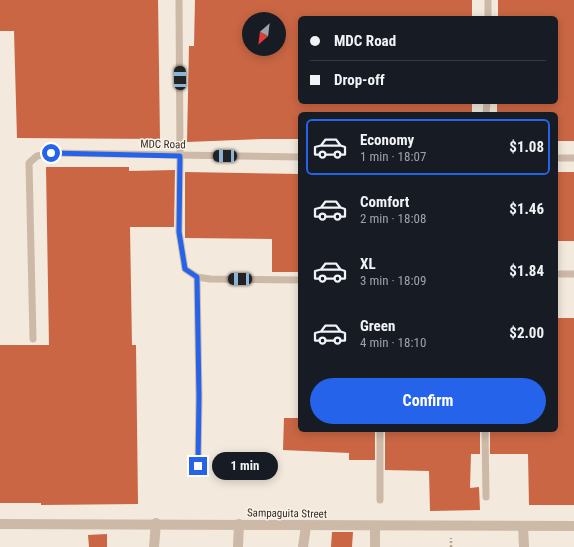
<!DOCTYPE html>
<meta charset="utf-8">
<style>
:root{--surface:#171b24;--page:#242831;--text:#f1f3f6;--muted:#9ea1a6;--line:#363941;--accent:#2563eb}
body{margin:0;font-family:"Roboto Condensed",sans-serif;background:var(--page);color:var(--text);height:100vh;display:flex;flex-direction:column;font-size:15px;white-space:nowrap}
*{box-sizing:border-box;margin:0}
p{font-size:13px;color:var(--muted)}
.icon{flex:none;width:22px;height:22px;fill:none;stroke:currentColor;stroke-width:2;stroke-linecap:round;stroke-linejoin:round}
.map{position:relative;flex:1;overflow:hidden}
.panel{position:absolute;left:298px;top:112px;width:260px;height:320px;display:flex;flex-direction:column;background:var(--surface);border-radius:6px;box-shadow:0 2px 10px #0003}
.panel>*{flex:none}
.top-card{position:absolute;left:298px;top:16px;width:260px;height:88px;border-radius:6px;box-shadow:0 2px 10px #0003;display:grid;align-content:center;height:88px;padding:0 12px;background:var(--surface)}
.needle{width:26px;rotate:208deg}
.tools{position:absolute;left:242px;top:12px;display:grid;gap:8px}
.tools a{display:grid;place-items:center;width:44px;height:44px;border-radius:50%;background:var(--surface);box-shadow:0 2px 10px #0003;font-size:20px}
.end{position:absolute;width:18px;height:18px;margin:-9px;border:5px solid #2563eb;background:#fff;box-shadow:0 0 0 2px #fff}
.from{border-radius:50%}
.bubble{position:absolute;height:28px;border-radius:14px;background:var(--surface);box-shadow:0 2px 10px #0003;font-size:13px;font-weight:700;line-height:28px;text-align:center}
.car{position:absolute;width:12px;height:24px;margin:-12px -6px;border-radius:5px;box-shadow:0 0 3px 1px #0007;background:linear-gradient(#222 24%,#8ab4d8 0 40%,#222 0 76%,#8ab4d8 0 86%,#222 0)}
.top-card b{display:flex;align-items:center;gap:14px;height:38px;font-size:15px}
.top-card b+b{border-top:1px solid var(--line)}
.top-card i{width:10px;height:10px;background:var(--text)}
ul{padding:7px 0 0;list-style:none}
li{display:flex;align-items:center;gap:12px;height:56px;margin:0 8px 6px;padding:0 4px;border:2px solid transparent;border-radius:6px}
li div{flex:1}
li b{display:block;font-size:15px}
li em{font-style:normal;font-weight:700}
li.selected{border-color:var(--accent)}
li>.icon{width:36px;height:36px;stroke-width:1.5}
.button{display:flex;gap:8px;margin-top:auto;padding:8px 12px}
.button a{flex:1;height:46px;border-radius:24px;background:var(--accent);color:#fff;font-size:16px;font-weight:700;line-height:46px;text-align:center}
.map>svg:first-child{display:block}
</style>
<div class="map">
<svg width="574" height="547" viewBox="0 0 574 547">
<rect width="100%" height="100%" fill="#f3e9dc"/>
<g fill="#ca6643" fill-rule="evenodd">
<path d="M0,0h158l2,139 -143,-1 -3,-107h-14z"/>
<path d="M195,0h277v18h-172v84h172v12h-172v25h-38l-75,3 2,-96h5zM249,19h30v30h-30z"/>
<path d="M498,0h76v141h-18v-27h-59v-12h59v-84h-58z"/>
<path d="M46,167h83v4l46,-1 -1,57h-44l2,118h4l2,159 -97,1v-2h-41v-158h49z"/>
<path d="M185,172l115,2v98h-28v-33l-87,-1z"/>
<rect x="556" y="172" width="18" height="69"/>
<path d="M556,318h18v187h-45l-1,-51h-38v-24h66z"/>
<path d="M284,418h16v12h75v30h-26v-7l-66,-3z"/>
<path d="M385,430h95v24h-9l-1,34 9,-1 1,23 -50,1 -1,-40 -44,-1z"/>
<path d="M332,532h21l-1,15h-21z"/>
<path d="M107,534v13h-18l-1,-12z"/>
</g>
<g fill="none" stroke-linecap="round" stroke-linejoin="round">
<path stroke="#b8a392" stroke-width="2.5" stroke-dasharray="2 2" stroke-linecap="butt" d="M451,547v-9"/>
<g stroke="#ccb9a8" stroke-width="7">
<path d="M179,0l1,156 -1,76 6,37 12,8 13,2 90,1"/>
<path d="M488,18v-18"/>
<path d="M486,114l1,-12"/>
<path d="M556,158h18"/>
<path d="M556,274h18"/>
<path d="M197,277l2,120 -1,69"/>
<path d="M33,339l-4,-176 8,-7 14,-3 249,4"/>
<path d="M485,430l1,67"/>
<path d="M380,500v-70"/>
</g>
<path stroke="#ccb9a8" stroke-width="10" d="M303,547l3,-21"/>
<g stroke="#ccb9a8" stroke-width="10">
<path d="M0,524c191,-1 383,3 574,2"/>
<path d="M523,527l1,20"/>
<path d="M154,547l2,-24"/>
<path d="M238,547l1,-23"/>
<path d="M375,547v-21"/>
</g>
</g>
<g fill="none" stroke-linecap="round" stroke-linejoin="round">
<path stroke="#2563eb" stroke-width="5" d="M51,153l129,3 -1,76 6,37 12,8 2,120 -1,69"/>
</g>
<g text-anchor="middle" stroke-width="3" stroke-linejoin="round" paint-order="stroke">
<g font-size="11" fill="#382e28" stroke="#faf3e9">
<text transform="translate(163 144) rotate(1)" y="4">MDC Road</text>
<text transform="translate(287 513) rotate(1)" y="4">Sampaguita Street</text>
</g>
</g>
</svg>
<div class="tools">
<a><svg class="needle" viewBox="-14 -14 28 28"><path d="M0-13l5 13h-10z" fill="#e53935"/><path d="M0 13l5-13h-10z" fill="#9ea1a6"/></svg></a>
</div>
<i class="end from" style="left:51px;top:153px"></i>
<i class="end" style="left:198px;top:466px"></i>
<div class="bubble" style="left:212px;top:452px;width:66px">1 min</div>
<i class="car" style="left:180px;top:78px;rotate:359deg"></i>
<i class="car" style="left:225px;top:156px;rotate:270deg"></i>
<i class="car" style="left:240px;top:279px;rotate:270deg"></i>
<div class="top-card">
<b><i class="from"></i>MDC Road</b>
<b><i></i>Drop-off</b>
</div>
<section class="panel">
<ul>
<li class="selected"><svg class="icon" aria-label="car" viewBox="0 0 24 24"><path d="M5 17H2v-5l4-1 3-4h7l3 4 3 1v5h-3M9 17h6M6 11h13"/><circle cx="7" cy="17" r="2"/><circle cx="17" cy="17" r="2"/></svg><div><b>Economy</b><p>1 min · 18:07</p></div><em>$1.08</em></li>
<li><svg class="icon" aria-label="car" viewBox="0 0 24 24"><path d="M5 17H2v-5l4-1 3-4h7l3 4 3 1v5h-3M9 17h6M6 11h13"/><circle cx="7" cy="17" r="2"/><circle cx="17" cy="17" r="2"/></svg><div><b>Comfort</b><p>2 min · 18:08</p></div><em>$1.46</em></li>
<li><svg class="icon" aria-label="car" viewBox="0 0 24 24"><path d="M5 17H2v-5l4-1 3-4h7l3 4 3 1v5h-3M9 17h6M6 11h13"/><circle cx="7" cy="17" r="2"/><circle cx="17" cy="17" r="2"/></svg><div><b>XL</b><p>3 min · 18:09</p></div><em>$1.84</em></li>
<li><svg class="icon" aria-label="car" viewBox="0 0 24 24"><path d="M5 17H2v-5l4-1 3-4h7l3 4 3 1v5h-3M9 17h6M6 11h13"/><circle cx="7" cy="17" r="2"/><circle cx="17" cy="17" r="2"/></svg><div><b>Green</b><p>4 min · 18:10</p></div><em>$2.00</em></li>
</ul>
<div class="button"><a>Confirm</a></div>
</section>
</div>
